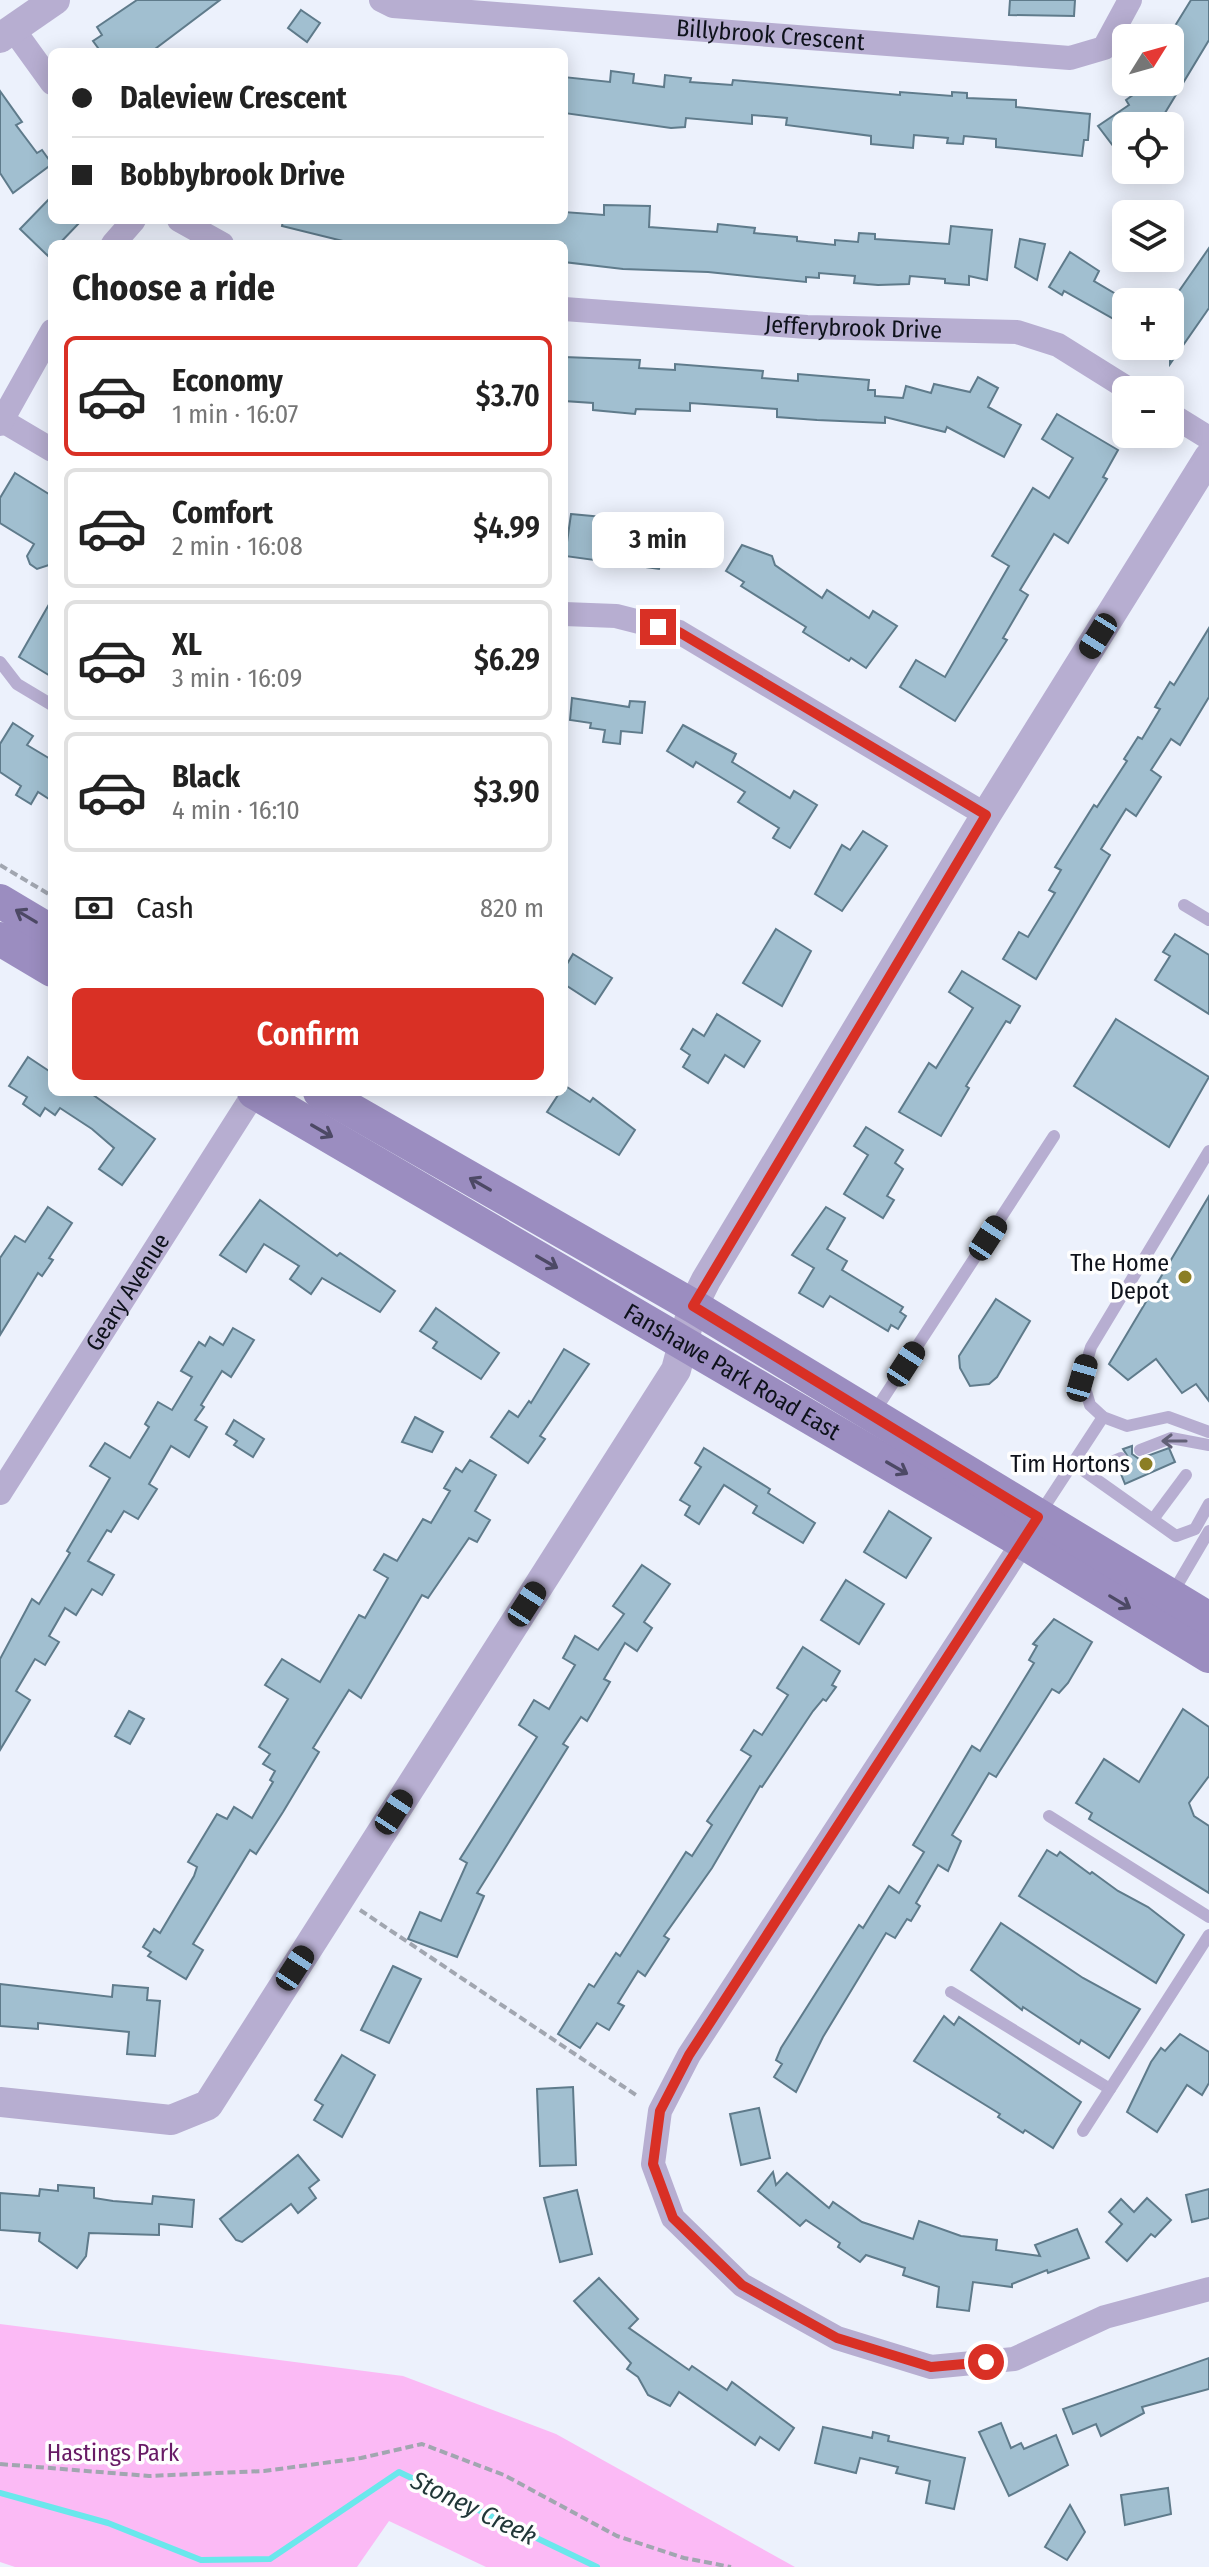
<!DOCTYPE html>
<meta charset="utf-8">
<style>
:root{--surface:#fff;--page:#f6f6f6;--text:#222;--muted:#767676;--line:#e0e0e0;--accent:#d93025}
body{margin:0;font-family:"Fira Sans Condensed",sans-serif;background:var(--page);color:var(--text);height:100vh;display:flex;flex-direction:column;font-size:30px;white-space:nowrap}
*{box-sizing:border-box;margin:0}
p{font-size:26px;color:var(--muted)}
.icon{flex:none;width:44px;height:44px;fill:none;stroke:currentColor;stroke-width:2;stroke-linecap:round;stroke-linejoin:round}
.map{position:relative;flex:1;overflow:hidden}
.details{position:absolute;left:48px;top:240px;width:520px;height:856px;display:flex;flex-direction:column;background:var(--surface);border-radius:12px;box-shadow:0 4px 20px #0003}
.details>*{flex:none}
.banner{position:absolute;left:48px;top:48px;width:520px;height:176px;border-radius:12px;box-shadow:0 4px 20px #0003;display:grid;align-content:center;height:176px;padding:0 24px;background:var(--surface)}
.needle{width:52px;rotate:53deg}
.fabs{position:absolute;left:1112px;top:24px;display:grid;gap:16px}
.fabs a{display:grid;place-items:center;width:72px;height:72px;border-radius:12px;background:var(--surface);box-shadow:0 4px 20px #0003;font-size:40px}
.end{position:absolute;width:36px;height:36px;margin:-18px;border:10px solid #d93025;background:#fff;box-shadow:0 0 0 4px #fff}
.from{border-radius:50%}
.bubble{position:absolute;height:56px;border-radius:12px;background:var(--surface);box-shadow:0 4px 20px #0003;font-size:26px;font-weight:600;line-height:56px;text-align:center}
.car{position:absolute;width:24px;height:48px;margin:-24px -12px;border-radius:10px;box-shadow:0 0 6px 2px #0007;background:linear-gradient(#222 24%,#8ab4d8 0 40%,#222 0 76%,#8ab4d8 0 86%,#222 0)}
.banner b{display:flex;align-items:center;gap:28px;height:76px;font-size:30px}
.banner b+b{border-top:2px solid var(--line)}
.banner i{width:20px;height:20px;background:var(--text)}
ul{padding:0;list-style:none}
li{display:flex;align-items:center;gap:24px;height:120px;margin:0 16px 12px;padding:0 8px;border:4px solid var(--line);border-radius:12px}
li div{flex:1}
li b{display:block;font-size:30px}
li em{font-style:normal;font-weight:600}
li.active{border-color:var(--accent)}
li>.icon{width:72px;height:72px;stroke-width:1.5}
h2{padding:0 24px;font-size:36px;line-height:96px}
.pay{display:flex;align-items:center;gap:20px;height:88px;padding:0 24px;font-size:30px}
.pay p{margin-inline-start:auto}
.action{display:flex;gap:16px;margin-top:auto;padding:16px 24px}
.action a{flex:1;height:92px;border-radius:12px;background:var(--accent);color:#fff;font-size:32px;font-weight:600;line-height:92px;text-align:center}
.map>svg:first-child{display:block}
</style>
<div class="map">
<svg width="1209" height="2567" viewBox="0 0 1209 2567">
<rect width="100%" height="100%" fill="#ecf1fc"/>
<path fill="#fbbaf5" d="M0,2324l403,52 153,58 239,133h-309l-97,-46 -32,46h-342l-15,-5z"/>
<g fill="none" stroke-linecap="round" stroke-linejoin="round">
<path stroke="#6ae7ec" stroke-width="6" d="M0,2493l108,30 93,37 69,-1 129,-87 198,95"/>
</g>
<g fill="#a1bfd0" stroke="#5f7b8b" stroke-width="2">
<path d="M137,0h83l-69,52h-50l-8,-11 9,-6 -5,-8z"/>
<path d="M1010,0h65l-1,16 -65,-1z"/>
<path d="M1191,0h18v40l-44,73 3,4 -13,9h-29v37l-28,-37 31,-21 -3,-5 25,-18h19v-48z"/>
<path d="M301,10l19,13 -13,19 -19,-14z"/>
<path d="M611,71l23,3 -1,9 31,4 1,-12 26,3 -1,4 42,3 1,-5 167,15v-3l52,4v-4l15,1v5l49,2v7l74,7 -2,26h-4l-2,16 -86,-9v-8l-32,-3 -1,8 -16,-1 1,-5 -34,-3 -1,13 -42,-4v-8l-85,-11 1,-7 -35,-3v9l-66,-6 -1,9 -14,1 -107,-15v-36l46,5z"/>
<path d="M0,91l22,31 -6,3 21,28 5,-3 10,14 -39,29 -13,-20z"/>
<path d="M52,196v24h30l-23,24h-7l-4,12 -28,-27z"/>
<path d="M604,205l46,1 -1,21 68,5 1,-8 37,4 -1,5 43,4v4l38,4v-5l23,2 1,-9 16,1v5l74,5 2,-18 41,4 -5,50 -18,-4v9l-24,-2v-4l-35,-3 -1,8 -31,1 -24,-2 1,-7 -36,-3v5l-13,-1v5l-98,-10 -85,-3 -59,-7v-18l-82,-3 -1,3h-126l-73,-18 1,-6h281v-8l40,3z"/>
<path d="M1020,239l25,5 -8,36 -22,-13z"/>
<path d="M1209,248v60l-39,56v-60z"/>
<path d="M1070,252l29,19 -5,10 32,19v26l-62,-35 -2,4 -13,-8z"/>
<path d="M564,357l76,3 -1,8 36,2v-6l88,7 -1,7 36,3v-7l71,6 -1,10h7v6l28,2 3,-12 25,7 3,-9 36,8 8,-15 20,11 -10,19 33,18 -17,32 -57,-30 -2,5 -60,-15v6l-68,-3 -40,-3v-8l-87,-6v8l-54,-2 -1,5 -42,-4v-7l-29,-2z"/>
<path d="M1057,414l61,36 -15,27 4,2 -39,64 -14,-9 -34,56 8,5 -25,43 4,2 -52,81 -55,-34 16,-27 29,17 64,-111 -17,-10 41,-68 16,10 24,-40 -31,-19z"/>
<path d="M15,473l37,23v68l-15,5 -7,-5 -3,-8 7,-12 -34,-21v-25z"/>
<path d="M571,514l64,6 65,17 -6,25 -33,-2 -2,9 -94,-13z"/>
<path d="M742,545l30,11 3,9 47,33 5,-8 42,28 4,-7 24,15 -31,42 -15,-10 -2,3 -46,-29 3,-5 -65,-41 3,-4 -18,-11z"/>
<path d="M52,599v78l-33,-20z"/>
<path d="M1209,628v69l-29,48 -9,-6 -20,31 10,7 -25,39 -10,-7 -25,40 9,6 -74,124 -33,-20 16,-27 9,5 27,-44 -6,-3 12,-20 -6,-3 39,-62 3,2 30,-46 -3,-2 14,-22 4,2 18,-30 -5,-2 15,-25 4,3z"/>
<path d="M572,698l57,9 1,-6 15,1 -3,31 -21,-2 -1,13 -17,-2 2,-12 -15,-2 1,-5 -21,-3z"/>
<path d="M13,723l20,13 -6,9 25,15v41l-14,-9 -7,12 -15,-9 5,-9 -21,-14v-28z"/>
<path d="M683,725l53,29 -4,8 58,36 4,-7 23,14 -27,43 -17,-10 6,-10 -41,-26 7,-10 -49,-30 -3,5 -26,-16z"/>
<path d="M863,831l24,15 -45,65 -27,-17 27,-49 8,5z"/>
<path d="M776,929l35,22 -29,55 -39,-23z"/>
<path d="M1175,934l34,21v59l-54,-34 15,-24 -7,-4z"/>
<path d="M573,954l39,24 -17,26 -31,-20v-15z"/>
<path d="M962,971l58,35 -10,17 -4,-2 -40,65 3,2 -28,48 -42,-24 30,-49 7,5 37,-60 -24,-16z"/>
<path d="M717,1014l43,27 -16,26 -19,-12 -17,28 -25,-16 7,-12 -9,-6 12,-20 11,7z"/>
<path d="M1116,1019l93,58 -40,70 -95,-61z"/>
<path d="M28,1057l24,16v19h37l66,47 -33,46 -23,-16 15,-21 -22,-19 -32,-21 -5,7 -10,-7 -5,8 -17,-12 4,-7 -18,-11z"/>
<path d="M564,1085l26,17 3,-4 42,32 -16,25 -72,-43 13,-20h4z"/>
<path d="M866,1127l37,23 -8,13 8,6 -16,27 7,4 -11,18 -39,-24 24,-39 -14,-9z"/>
<path d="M1209,1196v205l-13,-17 -14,9 -26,-34 -28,21 -19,-16z"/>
<path d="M260,1200l77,56 3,-3 55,38 -15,21 -58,-34 -11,16 -21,-15 9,-13 -35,-22 -18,28 -26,-17z"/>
<path d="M48,1207l24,16 -23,35 4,2 -11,16 -4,-3 -38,62v-77l15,-22 10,6z"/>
<path d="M826,1207l19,11 -18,31 20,12 -5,9 61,37 -3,5 6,4 -8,13 -7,-4 -3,6 -58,-35 -7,11 -24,-14 15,-25 -22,-13z"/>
<path d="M996,1299l34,22 -33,56 -8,7 -19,2 -10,-18 -1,-12z"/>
<path d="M436,1308l63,45 -18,26 -48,-31 4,-6 -17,-11z"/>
<path d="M233,1328l21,12 -23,37 -9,-6 -21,34 3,2 -9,13 12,7 -18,30 -18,-11 -22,38 8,5 -19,30 -14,-8 -13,21 -4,-2 -19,31 26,14 -12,20 -10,-6 -16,26 -11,-7 -16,28 10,6 -14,23 -10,-6 -19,32 14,9 -30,50v-91l32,-60 7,5 31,-51 -3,-2 43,-73 -20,-12 15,-23 25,15 19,-31 -4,-3 13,-22 14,8 20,-33 -11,-6 18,-29 6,4 5,-9 13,8z"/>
<path d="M564,1349l25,15 -49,72 5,3 -17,24 -37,-26 18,-26 9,6 11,-16 2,2z"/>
<path d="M415,1417l28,15 -11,20 -30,-10z"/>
<path d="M234,1420l30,19 -11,18 -19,-12 3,-4 -11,-7z"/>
<path d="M1132,1446v8l7,5 30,-11 6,14 -50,22 -6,-15 11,-9 -7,-11z"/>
<path d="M704,1448l66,41 -2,4 47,30 -12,20 -50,-30 4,-7 -33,-21 -25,39 -14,-9 5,-9 -10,-6 21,-33 -6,-4z"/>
<path d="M470,1460l26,15 -21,36 15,9 -13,22 -8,-4 -41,60 -6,-3 -61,103 -12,-8 -36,58 6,4 -36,60 -27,42 -6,-4 -57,94 10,6 -17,29 -38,-23 3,-4 -8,-5 11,-18 6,4 34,-57 3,-9 -9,-5 29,-48 10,5 7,-12 18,11 21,-36 -3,-2 5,-9 -12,-7 7,-10 -11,-7 29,-48 -23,-14 17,-26 38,23 39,-67 6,3 23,-40 -14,-8 10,-16 13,7 26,-42 8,4 19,-32 -6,-3 12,-20 6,4z"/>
<path d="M889,1511l42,27 -25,40 -42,-26z"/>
<path d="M642,1565l28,19 -26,38 8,6 -15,23 -12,-8 -21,36 6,3 -23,39 -6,-4 -18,27 5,3 -91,146 7,3 -27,61 -49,-18 12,-27 21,9 26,-58 -7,-4 77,-122 -18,-12 15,-25 15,9 26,-44 -12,-7 12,-22 23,14 26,-36 -11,-8z"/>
<path d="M846,1580l38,24 -25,40 -38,-24z"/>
<path d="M1054,1619l38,23 -24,41 -9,10 -7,-4 -56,88 -7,-4 -37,62 9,6 -13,30 -10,-6 -22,38 4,3 -9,15 -4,-2 -12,19 -9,-5 -63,104 -27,55 -22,-15 8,-13 -6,-4 5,-12 78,-123 4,3 26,-42 10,7 25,-41 -11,-7 59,-99 8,5 54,-88 -5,-3 8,-14 -4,-2z"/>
<path d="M803,1647l37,24 -8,14 4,2 -10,14 -3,-2 -10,12 -51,76 -2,-1 -48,82 -48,68 5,3 -24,37 -7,-5 -20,32 6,3 -15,24 -12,-7 -17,25 -22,-14 31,-50 5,3 22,-34 4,3 66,-104 6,4 20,-31 -5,-4 44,-65 -10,-6 13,-20 8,5 26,-40 -11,-7z"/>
<path d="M1183,1709l26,18v49l-20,27 5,13 15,10v67l-120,-74 3,-6 -16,-10 28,-44 35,23z"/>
<path d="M129,1711l15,8 -14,25 -15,-8z"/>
<path d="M1047,1850l10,6 3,-4 30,22 2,-2 26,19 30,16 36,28 -28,48 -137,-87z"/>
<path d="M1001,1923l82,55 57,31 -31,49 -28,-18 -2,4 -56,-37 -1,3 -51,-40z"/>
<path d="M393,1966l28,13 -32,64 -28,-13z"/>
<path d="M0,1984l112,13 1,-12 35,3 -1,12 13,1 -5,55 -28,-2 2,-22 -91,-9v6l-38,-3z"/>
<path d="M944,2016l10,9 5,-8 122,85 -28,46 -28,-18 -2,3 -25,-16 2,-3 -86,-53z"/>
<path d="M1180,2034l29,18v31l-7,12 -15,-10 -30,47 -30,-20 24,-50 10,-14 4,3z"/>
<path d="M342,2055l33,20 -33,62 -28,-17 9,-15 -8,-5z"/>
<path d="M573,2087l3,78 -36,1 -3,-77z"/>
<path d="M759,2108l11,50 -29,7 -11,-51z"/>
<path d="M298,2155l21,25 -10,8 7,10 -18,15 -7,-9 -49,38 -6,-2 -16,-21z"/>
<path d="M773,2172l3,13 11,-12 42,35 4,-6 29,20 51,17 6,-18 42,15 36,4 -1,10 44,6 -5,-11 42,-16 12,29 -41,15 -1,-3 -35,14v3l-39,-5 -4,29 -32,-4 2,-20 -36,-12 2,-7 -39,-13 -6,7 -22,-15 2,-4 -34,-23 -6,6 -42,-35z"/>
<path d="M58,2185l36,3v10l19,3 39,3 1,-8 41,4 -2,27 -33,-3v11l-70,-2 -3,23 -9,12 -38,-27 1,-8 -40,-3v-37l39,3 1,-7 18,2z"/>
<path d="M1209,2189v29l-17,4 -6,-27z"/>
<path d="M577,2190l15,64 -32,8 -16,-64z"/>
<path d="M1147,2198l24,22 -16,17 -4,-3 -24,27 -21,-19 16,-18 -13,-12 12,-13 13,13z"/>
<path d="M599,2278l39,41 -9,9 60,42 3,-4 35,24 5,-8 62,46 -15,22 -19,-13 -5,8 -76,-53 -9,14 -22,-11 -10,-18 -11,-8 4,-6 -57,-62z"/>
<path d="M1209,2358v31l-67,18 2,6 -43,23 -5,-12 -23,10 -10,-25z"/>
<path d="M1001,2423l10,25 10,-5 3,6 32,-14 12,30 -59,31 -30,-64z"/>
<path d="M823,2427l49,11 1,-6 16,4 -1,5 77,17 -11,51 -28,-6 4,-22 -34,-8 2,-6 -38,-9 -4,15 -41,-10z"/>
<path d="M1168,2488l3,26 -46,11 -4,-30z"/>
<path d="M1070,2505l15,27 -18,28 -22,-13z"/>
</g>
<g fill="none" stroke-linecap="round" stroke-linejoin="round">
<g stroke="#a1a6b0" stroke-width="4" stroke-dasharray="8 4" stroke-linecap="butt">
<path d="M0,865l52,31"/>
<path d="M360,1910l276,185"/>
<path d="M0,2464l149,12 115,-5 97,-13 61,-14 82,31 113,61 67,22 47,9"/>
</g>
<g stroke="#b7aed1" stroke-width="12">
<path d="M0,662l17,22 35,21"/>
<path d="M1184,905l25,15"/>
<path d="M1209,1151l-118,196 -9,31 8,27 13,12 24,9 41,-9 41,15"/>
<path d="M873,1414l181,-278"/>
<path d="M1140,1450l31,-12 38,7"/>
<path d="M1073,1463l103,73 19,-7 14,-25"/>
<path d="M1088,1472l33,-14"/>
<path d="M1039,1515l64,-98"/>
<path d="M1154,1518l32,-43"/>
<path d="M1172,1594l37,-63"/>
<path d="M1049,1816l160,101"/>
<path d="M951,1992l159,97"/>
<path d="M1083,2131l126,-196"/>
</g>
<g stroke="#b7aed1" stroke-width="24">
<path id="s1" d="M381,0l12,6 677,52 34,-10 26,-48"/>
<path d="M13,29l39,54"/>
<path d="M179,220l43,24"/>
<path d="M113,244l21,-24"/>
<path id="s2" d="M564,309l243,18 210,5 41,13 72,45"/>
<path d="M1170,414l39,24"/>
<path d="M3,421l49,29"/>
<path d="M0,424l52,-93"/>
<path d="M564,614l52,2 63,16 307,183"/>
<path id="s3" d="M0,1493l255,-401"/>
<path d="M1023,1542l-334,513 -29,56 -7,53 20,54 69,67 95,53 94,29 83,-8 91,-42 104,-28"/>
</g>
<g stroke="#b7aed1" stroke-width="30">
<path d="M0,38l55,-38"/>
<path d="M0,2102l171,18 37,-15 468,-735 17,-64 13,-26 280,-465 223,-358"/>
</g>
<g stroke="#9b8dc0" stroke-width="34">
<path d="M0,901l52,31"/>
<path d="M0,939l52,31"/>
<path id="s4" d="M254,1092l769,450 186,114"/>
<path d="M320,1092l373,214 516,313"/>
</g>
</g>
<defs><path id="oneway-shaft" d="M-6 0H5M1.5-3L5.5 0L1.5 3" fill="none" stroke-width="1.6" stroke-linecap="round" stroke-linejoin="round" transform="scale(2)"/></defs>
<g stroke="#4d4965">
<use href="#oneway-shaft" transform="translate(26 916) rotate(-149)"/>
<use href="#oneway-shaft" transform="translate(322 1131) rotate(30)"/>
<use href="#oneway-shaft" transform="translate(480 1184) rotate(-150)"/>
<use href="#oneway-shaft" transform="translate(547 1262) rotate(30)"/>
<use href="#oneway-shaft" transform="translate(897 1468) rotate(30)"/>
<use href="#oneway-shaft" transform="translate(1120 1602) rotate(31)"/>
</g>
<use stroke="#626076" href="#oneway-shaft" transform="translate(1174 1441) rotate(180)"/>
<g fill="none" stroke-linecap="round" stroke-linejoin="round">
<path stroke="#d93025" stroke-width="10" d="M658,627l21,5 307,183 -293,491 345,211 -349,538 -29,56 -7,53 20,54 69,67 95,53 94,29 55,-5"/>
</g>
<g fill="#8b7e24" stroke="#fefefe" stroke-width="3">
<circle cx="1185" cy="1277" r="8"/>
<circle cx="1146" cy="1464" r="8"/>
</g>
<g text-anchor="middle" stroke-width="7" stroke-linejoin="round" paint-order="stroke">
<g font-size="24" fill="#0e121b" stroke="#fefefe">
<text dy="8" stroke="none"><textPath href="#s1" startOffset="392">Billybrook Crescent</textPath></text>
<text dy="8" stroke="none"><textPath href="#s2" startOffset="290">Jefferybrook Drive</textPath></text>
<text dy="8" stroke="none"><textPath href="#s3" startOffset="238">Geary Avenue</textPath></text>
<text dy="8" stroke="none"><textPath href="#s4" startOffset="554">Fanshawe Park Road East</textPath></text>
</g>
<g font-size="24" fill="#0e121b" stroke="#fefefe" text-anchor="end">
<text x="1169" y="1271">The Home<tspan x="1169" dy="28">Depot</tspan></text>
<text x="1130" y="1472">Tim Hortons</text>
</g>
<g font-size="24" fill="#681b65" stroke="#fefefe">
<text x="113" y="2461">Hastings Park</text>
</g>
<g font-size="26" font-style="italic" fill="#213738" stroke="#fefefe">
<text transform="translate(474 2508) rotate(26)" y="9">Stoney Creek</text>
</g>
</g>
</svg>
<div class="fabs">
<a><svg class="needle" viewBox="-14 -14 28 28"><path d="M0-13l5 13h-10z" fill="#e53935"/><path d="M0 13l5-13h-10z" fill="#767676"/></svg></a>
<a><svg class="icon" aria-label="locate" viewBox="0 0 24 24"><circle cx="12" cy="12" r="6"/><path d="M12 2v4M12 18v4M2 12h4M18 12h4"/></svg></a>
<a><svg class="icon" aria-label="layers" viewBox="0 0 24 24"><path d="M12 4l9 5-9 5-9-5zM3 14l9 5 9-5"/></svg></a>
<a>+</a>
<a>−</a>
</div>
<i class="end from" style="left:986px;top:2362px"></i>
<i class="end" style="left:658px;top:627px"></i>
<div class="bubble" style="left:592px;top:512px;width:132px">3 min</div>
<i class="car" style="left:1098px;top:636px;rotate:212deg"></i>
<i class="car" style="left:988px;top:1238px;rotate:33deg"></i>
<i class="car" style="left:906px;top:1364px;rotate:33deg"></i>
<i class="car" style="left:1082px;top:1378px;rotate:16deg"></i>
<i class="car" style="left:527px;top:1604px;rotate:33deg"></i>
<i class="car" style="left:394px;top:1812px;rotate:33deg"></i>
<i class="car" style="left:295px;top:1968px;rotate:33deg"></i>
<div class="banner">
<b><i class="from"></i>Daleview Crescent</b>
<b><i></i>Bobbybrook Drive</b>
</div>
<section class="details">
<h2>Choose a ride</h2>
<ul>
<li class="active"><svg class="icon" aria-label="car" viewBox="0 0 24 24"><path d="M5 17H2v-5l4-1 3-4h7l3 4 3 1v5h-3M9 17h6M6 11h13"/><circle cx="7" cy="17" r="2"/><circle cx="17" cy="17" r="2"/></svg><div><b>Economy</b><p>1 min · 16:07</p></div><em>$3.70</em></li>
<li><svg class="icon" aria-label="car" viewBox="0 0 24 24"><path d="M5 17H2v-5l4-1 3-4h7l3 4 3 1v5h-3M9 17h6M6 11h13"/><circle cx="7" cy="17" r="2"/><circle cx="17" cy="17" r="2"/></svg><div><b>Comfort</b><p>2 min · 16:08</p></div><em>$4.99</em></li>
<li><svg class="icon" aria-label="car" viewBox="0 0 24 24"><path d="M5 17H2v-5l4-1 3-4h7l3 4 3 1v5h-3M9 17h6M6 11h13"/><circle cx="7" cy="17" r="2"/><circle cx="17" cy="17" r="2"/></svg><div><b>XL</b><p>3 min · 16:09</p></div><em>$6.29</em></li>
<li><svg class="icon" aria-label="car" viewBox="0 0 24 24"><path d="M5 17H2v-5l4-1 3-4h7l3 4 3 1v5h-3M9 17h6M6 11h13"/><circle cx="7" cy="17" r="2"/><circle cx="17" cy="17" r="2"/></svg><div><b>Black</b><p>4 min · 16:10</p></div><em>$3.90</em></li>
</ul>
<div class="pay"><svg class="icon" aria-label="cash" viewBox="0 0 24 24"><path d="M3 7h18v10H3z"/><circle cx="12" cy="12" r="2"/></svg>Cash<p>820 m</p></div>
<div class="action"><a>Confirm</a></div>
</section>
</div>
